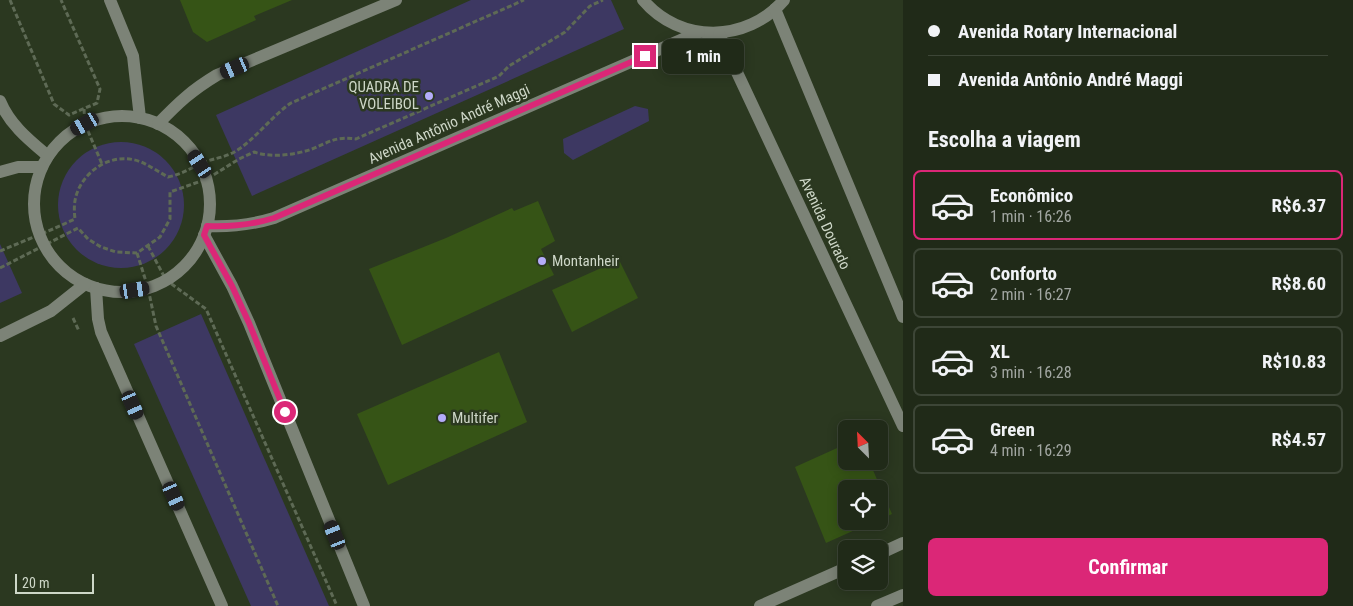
<!DOCTYPE html>
<html lang="pt">
<meta charset="utf-8">
<style>
:root{--surface:#202a18;--page:#2d3625;--text:#f1f3f6;--muted:#a2a7a2;--line:#3d4637;--accent:#db2777}
body{margin:0;font-family:"Roboto Condensed",sans-serif;background:var(--page);color:var(--text);height:100vh;display:flex;flex-direction:column;font-size:19px;white-space:nowrap}
*{box-sizing:border-box;margin:0}
p{font-size:16px;color:var(--muted)}
.icon{flex:none;width:28px;height:28px;fill:none;stroke:currentColor;stroke-width:2;stroke-linecap:round;stroke-linejoin:round}
.map{position:relative;flex:1;overflow:hidden}
.panel{display:flex;flex-direction:column;background:var(--surface);width:450px}
.panel>*{flex:none}
.guide{display:grid;align-content:center;height:110px;padding:0 25px;background:var(--surface)}
.needle{width:32px;rotate:336deg}
.controls{position:absolute;left:838px;top:420px;display:grid;gap:10px}
.controls a{display:grid;place-items:center;width:50px;height:50px;border-radius:8px;background:var(--surface);box-shadow:0 2px 12px #0003,0 0 0 1px var(--line);font-size:25px}
.scale{position:absolute;left:15px;bottom:12px;width:79px;box-sizing:border-box;padding-left:5px;border:2px solid #ced7c8;border-top:0;font-size:14px;line-height:18px;white-space:nowrap;color:#ced7c8;-webkit-text-stroke:4px #2b3820;paint-order:stroke}
.end{position:absolute;width:22px;height:22px;margin:-11px;border:6px solid #db2777;background:#fff;box-shadow:0 0 0 2px #fff}
.from{border-radius:50%}
.bubble{position:absolute;height:35px;border-radius:8px;background:var(--surface);box-shadow:0 2px 12px #0003,0 0 0 1px var(--line);font-size:16px;font-weight:700;line-height:35px;text-align:center}
.car{position:absolute;width:15px;height:30px;margin:-15px -8px;border-radius:6px;box-shadow:0 0 4px 1px #0007;background:linear-gradient(#222 24%,#8ab4d8 0 40%,#222 0 76%,#8ab4d8 0 86%,#222 0)}
.guide b{display:flex;align-items:center;gap:18px;height:48px;font-size:19px}
.guide b+b{border-top:1px solid var(--line)}
.guide i{width:12px;height:12px;background:var(--text)}
ul{padding:0;list-style:none}
li{display:flex;align-items:center;gap:15px;height:70px;margin:0 10px 8px;padding:0 15px;border:2px solid var(--line);border-radius:8px}
li div{flex:1}
li b{display:block;font-size:19px}
li em{font-style:normal;font-weight:700}
li.current{border-color:var(--accent)}
li>.icon{width:45px;height:45px;stroke-width:1.5}
h2{padding:0 25px;font-size:22px;line-height:60px}
.action{display:flex;gap:10px;margin-top:auto;padding:10px 25px}
.action a{flex:1;height:58px;border-radius:8px;background:var(--accent);color:#fff;font-size:20px;font-weight:700;line-height:58px;text-align:center}
main{display:flex;flex:1;min-height:0}
.map>svg:first-child{display:block}
</style>
<main>
<div class="map">
<svg width="903" height="606" viewBox="0 0 903 606">
<rect width="100%" height="100%" fill="#2b3820"/>
<g fill="#3d3862">
<path d="M471,0h140l13,29 -372,167 -36,-81z"/>
<path d="M635,106l13,3 1,12 -76,39 -9,-7 -1,-14z"/>
<circle cx="121" cy="205" r="63"/>
<path d="M0,244l22,49 -22,10z"/>
<path d="M201,314l128,292h-78l-117,-262z"/>
</g>
<g fill="#365416">
<path d="M180,0h112l-38,16 2,4 -49,22 -14,-10z"/>
<path d="M538,201l17,40 -14,8 13,26 -152,70 -33,-76 77,-31 66,-30 2,3z"/>
<path d="M619,260l19,38 -66,34 -20,-42z"/>
<path d="M499,352l28,70 -139,63 -31,-71z"/>
<path d="M846,444v17h23l23,53 -13,6v-31h-33v32h29l-49,22 -31,-76z"/>
</g>
<g fill="none" stroke-linecap="round" stroke-linejoin="round">
<g stroke="#5e6a55" stroke-width="3" stroke-dasharray="5 2.5" stroke-linecap="butt">
<path d="M10,0l44,104 15,11 28,-12 3,-14 -39,-89"/>
<path d="M84,109l1,15 17,40"/>
<path d="M148,246l18,34 40,29 131,297"/>
<path d="M0,251l53,-22 22,-10c-1,-8 -1,-16 1,-23 8,-27 38,-45 65,-34 9,4 18,10 27,15 14,-3 19,-7 32,-13 12,-6 27,-6 39,-15 19,-13 33,-33 52,-46l233,-103"/>
<path d="M137,253l11,35 8,38 122,280"/>
<path d="M0,268l78,-40 10,11 13,8 15,5 21,1 23,-16 10,-18v-27l37,-13 32,-20 15,-7c17,6 41,3 58,-3 17,-7 24,-13 44,-10l143,-63 10,-10 56,-34 25,-26 13,-6"/>
<path d="M73,318l6,13"/>
</g>
<g stroke="#7c8377" stroke-width="12">
<path d="M110,0l23,56 7,62"/>
<path d="M643,0c37,44 104,43 141,0"/>
<path d="M775,9l128,308"/>
<path d="M719,34l184,392"/>
<path d="M0,101c10,24 29,39 48,55"/>
<circle cx="122" cy="204" r="88"/>
<path d="M158,124c20,-21 34,-34 59,-49l179,-75"/>
<path d="M0,172l18,-5h24"/>
<path d="M207,226c23,1 44,-1 67,-8l425,-186"/>
<path d="M204,235l28,51 17,37 115,283"/>
<path d="M96,288l2,31 3,13 121,274"/>
<path d="M0,336l51,-25 34,-27"/>
<path d="M879,554l24,-11"/>
<path d="M760,606l86,-38"/>
<path d="M877,606l26,-11"/>
</g>
</g>
<g fill="none" stroke-linecap="round" stroke-linejoin="round">
<path stroke="#db2777" stroke-width="6" d="M285,412l-36,-89 -17,-37 -28,-51 3,-9c23,1 44,-1 67,-8l371,-162"/>
</g>
<g fill="#b4acf9" stroke="#2b3820" stroke-width="2">
<circle cx="429" cy="96" r="5"/>
<circle cx="542" cy="261" r="5"/>
<circle cx="442" cy="418" r="5"/>
</g>
<g text-anchor="middle" stroke-width="5" stroke-linejoin="round" paint-order="stroke">
<g font-size="15" fill="#ced7c8" stroke="#2b3820" text-anchor="start">
<text x="419" y="92" text-anchor="end">QUADRA DE<tspan x="419" dy="17">VOLEIBOL</tspan></text>
<text x="552" y="266">Montanheir</text>
<text x="452" y="423">Multifer</text>
</g>
<g font-size="15" fill="#ced7c8" stroke="#2b3820">
<text transform="translate(449 124) rotate(-24)" y="5">Avenida Antônio André Maggi</text>
<text transform="translate(825 223) rotate(65)" y="5">Avenida Dourado</text>
</g>
</g>
</svg>
<div class="controls">
<a><svg class="needle" viewBox="-14 -14 28 28"><path d="M0-13l5 13h-10z" fill="#e53935"/><path d="M0 13l5-13h-10z" fill="#a2a7a2"/></svg></a>
<a><svg class="icon" aria-label="locate" viewBox="0 0 24 24"><circle cx="12" cy="12" r="6"/><path d="M12 2v4M12 18v4M2 12h4M18 12h4"/></svg></a>
<a><svg class="icon" aria-label="layers" viewBox="0 0 24 24"><path d="M12 4l9 5-9 5-9-5zM3 14l9 5 9-5"/></svg></a>
</div>
<div class="scale">20 m</div>
<i class="end from" style="left:285px;top:412px"></i>
<i class="end" style="left:645px;top:56px"></i>
<div class="bubble" style="left:662px;top:39px;width:82px">1 min</div>
<i class="car" style="left:235px;top:68px;rotate:247deg"></i>
<i class="car" style="left:85px;top:124px;rotate:240deg"></i>
<i class="car" style="left:200px;top:164px;rotate:327deg"></i>
<i class="car" style="left:135px;top:290px;rotate:81deg"></i>
<i class="car" style="left:133px;top:405px;rotate:156deg"></i>
<i class="car" style="left:174px;top:496px;rotate:156deg"></i>
<i class="car" style="left:335px;top:535px;rotate:338deg"></i>
</div>
<section class="panel">
<div class="guide">
<b><i class="from"></i>Avenida Rotary Internacional</b>
<b><i></i>Avenida Antônio André Maggi</b>
</div>
<h2>Escolha a viagem</h2>
<ul>
<li class="current"><svg class="icon" aria-label="car" viewBox="0 0 24 24"><path d="M5 17H2v-5l4-1 3-4h7l3 4 3 1v5h-3M9 17h6M6 11h13"/><circle cx="7" cy="17" r="2"/><circle cx="17" cy="17" r="2"/></svg><div><b>Econômico</b><p>1 min · 16:26</p></div><em>R$6.37</em></li>
<li><svg class="icon" aria-label="car" viewBox="0 0 24 24"><path d="M5 17H2v-5l4-1 3-4h7l3 4 3 1v5h-3M9 17h6M6 11h13"/><circle cx="7" cy="17" r="2"/><circle cx="17" cy="17" r="2"/></svg><div><b>Conforto</b><p>2 min · 16:27</p></div><em>R$8.60</em></li>
<li><svg class="icon" aria-label="car" viewBox="0 0 24 24"><path d="M5 17H2v-5l4-1 3-4h7l3 4 3 1v5h-3M9 17h6M6 11h13"/><circle cx="7" cy="17" r="2"/><circle cx="17" cy="17" r="2"/></svg><div><b>XL</b><p>3 min · 16:28</p></div><em>R$10.83</em></li>
<li><svg class="icon" aria-label="car" viewBox="0 0 24 24"><path d="M5 17H2v-5l4-1 3-4h7l3 4 3 1v5h-3M9 17h6M6 11h13"/><circle cx="7" cy="17" r="2"/><circle cx="17" cy="17" r="2"/></svg><div><b>Green</b><p>4 min · 16:29</p></div><em>R$4.57</em></li>
</ul>
<div class="action"><a>Confirmar</a></div>
</section>
</main>
